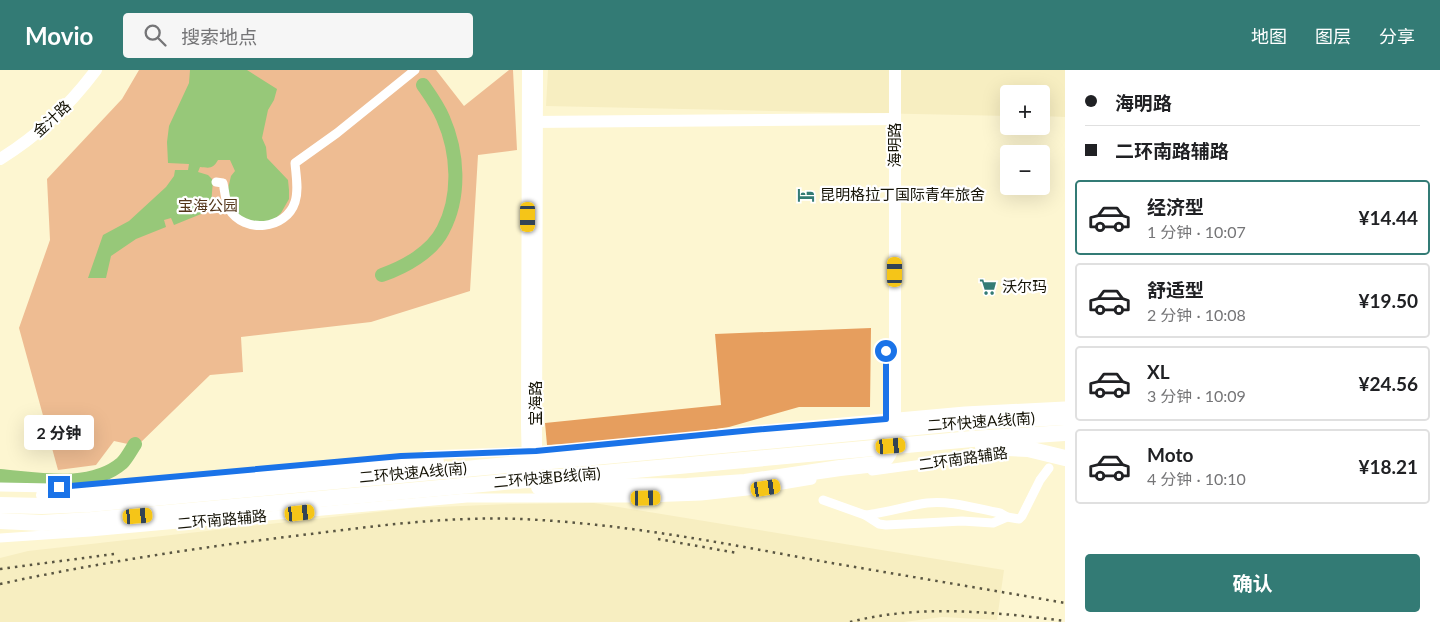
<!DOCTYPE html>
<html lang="zh">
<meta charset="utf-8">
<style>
:root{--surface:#fff;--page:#f6f6f6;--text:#202124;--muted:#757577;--line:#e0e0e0;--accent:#337b75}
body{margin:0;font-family:Lato,"Noto Sans SC",sans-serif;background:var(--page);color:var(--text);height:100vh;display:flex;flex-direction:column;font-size:19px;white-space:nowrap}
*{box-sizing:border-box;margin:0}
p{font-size:16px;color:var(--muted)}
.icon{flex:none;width:28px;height:28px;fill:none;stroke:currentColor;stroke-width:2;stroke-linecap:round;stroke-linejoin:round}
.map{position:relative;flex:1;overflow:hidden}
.drawer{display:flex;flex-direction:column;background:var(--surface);width:375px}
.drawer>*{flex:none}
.hud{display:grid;align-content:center;height:110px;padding:0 20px;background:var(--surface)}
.buttons{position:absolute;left:1000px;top:15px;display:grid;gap:10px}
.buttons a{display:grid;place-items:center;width:50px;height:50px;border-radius:5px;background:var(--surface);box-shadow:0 5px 20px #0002;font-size:25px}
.end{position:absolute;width:22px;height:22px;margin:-11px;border:6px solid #1a73e8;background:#fff;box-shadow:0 0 0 2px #fff}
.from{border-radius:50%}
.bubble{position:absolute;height:35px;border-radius:5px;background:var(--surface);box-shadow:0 5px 20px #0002;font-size:16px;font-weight:700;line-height:35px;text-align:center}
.car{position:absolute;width:15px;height:30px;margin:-15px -8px;border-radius:6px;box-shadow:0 0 4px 1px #0007;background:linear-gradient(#f5c518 24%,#345 0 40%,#f5c518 0 76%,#345 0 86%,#f5c518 0)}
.hud b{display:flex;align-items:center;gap:18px;height:48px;font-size:19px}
.hud b+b{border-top:1px solid var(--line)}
.hud i{width:12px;height:12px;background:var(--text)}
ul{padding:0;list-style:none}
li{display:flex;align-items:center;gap:15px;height:75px;margin:0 10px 8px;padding:0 10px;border:2px solid var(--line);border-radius:5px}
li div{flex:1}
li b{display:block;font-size:19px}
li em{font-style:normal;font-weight:700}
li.selected{border-color:var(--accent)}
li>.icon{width:45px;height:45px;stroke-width:1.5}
.cta{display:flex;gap:10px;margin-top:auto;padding:10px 20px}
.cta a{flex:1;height:58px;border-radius:5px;background:var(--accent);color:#fff;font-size:20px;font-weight:700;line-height:58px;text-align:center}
header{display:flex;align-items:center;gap:30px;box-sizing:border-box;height:70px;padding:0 25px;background:var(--accent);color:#fff}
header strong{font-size:24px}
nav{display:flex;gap:28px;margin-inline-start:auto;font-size:18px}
.search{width:350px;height:45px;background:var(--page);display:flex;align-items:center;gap:12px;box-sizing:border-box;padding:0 18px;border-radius:5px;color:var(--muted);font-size:19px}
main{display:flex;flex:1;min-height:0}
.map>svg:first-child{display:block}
</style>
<header>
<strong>Movio</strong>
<div class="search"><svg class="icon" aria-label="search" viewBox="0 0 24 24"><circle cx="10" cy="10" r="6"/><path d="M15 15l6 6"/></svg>搜索地点</div>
<nav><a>地图</a><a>图层</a><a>分享</a></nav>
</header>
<main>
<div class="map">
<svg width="1065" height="552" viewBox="0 0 1065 552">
<rect width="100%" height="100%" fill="#fdf6d1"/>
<g fill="#f7eec1">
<path d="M548,0h517v47l-24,-1v-22h-32v22l-463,-10z"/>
<path d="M594,433l410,67 -7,50 -55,-3 -38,5h-904v-64l28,-7 385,-43 97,-4z"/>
</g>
<path fill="#eebc92" d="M139,0h297l28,36 45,-36h4l4,80 -39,5 -8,136 -99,31 -130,15 2,35 -33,3 -73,71 -23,-5 -18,24 -38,5 -39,-142 31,-88 -3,-61 75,-80z"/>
<path fill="#e69e5e" d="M871,258l-1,79h-71l-70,20 -92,14 -90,4 -2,-22 176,-18 -6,-71z"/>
<path fill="#97c879" d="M190,0h57l30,19 -3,11 -6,10 -6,28 4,9 1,11 21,22 1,10v9l-8,14 -6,6 -15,4 -16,-3 -12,-11 -5,-16 4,-17 4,-5 -5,-11h-12c-5,9 -8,8 -18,7l-2,5 10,3 5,5 -2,25 -2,4 -3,3 -32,13 -3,-7 -7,2 2,7 -30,12 -25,17 -5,22h-18l15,-43 26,-14 37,-34 8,-11 1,-6h13l1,-6 -21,-1 -1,-21 2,-16 20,-43z"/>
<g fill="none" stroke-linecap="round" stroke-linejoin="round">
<g stroke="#97c879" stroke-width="14">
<path d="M382,205c23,-8 50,-23 61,-45 18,-34 15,-78 0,-112 -5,-12 -13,-23 -20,-33"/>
<path d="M0,406c37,3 91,14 122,-13 5,-5 9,-13 13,-19"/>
</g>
<g stroke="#fff" stroke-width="9">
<path d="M216,112l7,1c2,8 2,18 6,26 15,25 57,21 66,-7 4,-12 1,-26 0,-39l42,-30 78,-63"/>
<path d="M426,385l110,-4 217,-21 212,-19 100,-5"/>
<path d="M872,401l123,-17"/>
<path d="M0,417l52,1"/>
<path d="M823,430l42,15 14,9 7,1 76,-4 31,2 14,-6 12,2 3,-3 18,-36 9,-12"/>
<path d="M865,445c21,-2 41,-9 62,-12 24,-3 50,6 73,10l7,4"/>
<path d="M0,468l90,-6 377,-34h179l55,-2 46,-5 65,-11"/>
</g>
<g stroke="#fff" stroke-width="12">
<path d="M528,0l-1,355 1,41 2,4"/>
<path d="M531,52l364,-3"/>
<path d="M0,89c38,-23 69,-53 96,-89"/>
<path d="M893,367l2,-5v-362"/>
<path d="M536,387l1,-387"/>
</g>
<g stroke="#fff" stroke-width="16">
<path d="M983,377l45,2 37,9"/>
<path d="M539,417l148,-1 58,-4 95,-14 36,-4 10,-6 3,-5 1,-9"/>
<path d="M44,425l353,-32 39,-1"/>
<path d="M0,435l42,1 47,-2 881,-82 95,-5"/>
<path d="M0,451l42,2 49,-3 881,-81 93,-6"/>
</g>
<g stroke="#5a5642" stroke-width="2.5" stroke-dasharray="2.5 5" stroke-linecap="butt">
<path d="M658,469l79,14"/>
<path d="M0,499l114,-15"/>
<path d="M0,514c97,-21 195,-36 294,-48 75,-9 150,-20 226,-17 97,4 193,22 289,40 85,15 171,29 256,44"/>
<path d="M850,552c70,-18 144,-10 215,-1"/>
</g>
</g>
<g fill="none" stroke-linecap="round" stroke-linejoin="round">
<path stroke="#1a73e8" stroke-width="6" d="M59,417l342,-31 135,-5 217,-21 133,-11v-68"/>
</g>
<defs>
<g id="hotel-bare" transform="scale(1.35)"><path d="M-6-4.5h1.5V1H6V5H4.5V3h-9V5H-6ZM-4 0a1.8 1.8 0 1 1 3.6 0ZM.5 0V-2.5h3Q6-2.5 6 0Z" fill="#337b75" stroke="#fff" stroke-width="2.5" paint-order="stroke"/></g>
<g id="supermarket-bare" transform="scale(1.35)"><path d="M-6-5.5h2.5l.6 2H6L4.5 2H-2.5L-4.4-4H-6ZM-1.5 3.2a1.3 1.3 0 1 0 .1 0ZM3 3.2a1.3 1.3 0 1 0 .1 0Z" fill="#337b75" stroke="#fff" stroke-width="2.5" paint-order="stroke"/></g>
</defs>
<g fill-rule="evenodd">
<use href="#hotel-bare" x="806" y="125"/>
<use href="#supermarket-bare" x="988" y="217"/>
</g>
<g text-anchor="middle" stroke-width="4.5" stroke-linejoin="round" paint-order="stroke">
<g font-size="15" fill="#151306" stroke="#fff">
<text transform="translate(52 49) rotate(-43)" y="5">金汁路</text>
<text transform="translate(895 75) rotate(-90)" y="5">海明路</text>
<text transform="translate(536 333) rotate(-90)" y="5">宝海路</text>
<text transform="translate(981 352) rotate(-4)" y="5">二环快速A线(南)</text>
<text transform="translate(963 389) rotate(-8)" y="5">二环南路辅路</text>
<text transform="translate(413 403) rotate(-5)" y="5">二环快速A线(南)</text>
<text transform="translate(547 408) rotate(-5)" y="5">二环快速B线(南)</text>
<text transform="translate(222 450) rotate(-5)" y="5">二环南路辅路</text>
</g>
<g font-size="15" fill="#151306" stroke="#fff" text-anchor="start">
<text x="820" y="130">昆明格拉丁国际青年旅舍</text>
<text x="1002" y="222">沃尔玛</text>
</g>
<g font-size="15" fill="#53351a" stroke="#fff">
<text x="208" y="141">宝海公园</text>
</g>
</g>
</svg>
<div class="buttons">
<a>+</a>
<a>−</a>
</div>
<i class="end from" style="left:886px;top:281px"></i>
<i class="end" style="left:59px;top:417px"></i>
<div class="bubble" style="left:24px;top:345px;width:70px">2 分钟</div>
<i class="car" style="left:528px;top:147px;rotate:180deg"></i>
<i class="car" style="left:895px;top:202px;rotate:0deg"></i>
<i class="car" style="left:891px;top:376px;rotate:85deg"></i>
<i class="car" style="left:766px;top:418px;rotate:81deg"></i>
<i class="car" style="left:646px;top:428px;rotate:89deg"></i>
<i class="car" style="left:300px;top:443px;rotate:84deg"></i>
<i class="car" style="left:138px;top:446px;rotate:85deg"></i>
</div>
<section class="drawer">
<div class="hud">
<b><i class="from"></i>海明路</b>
<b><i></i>二环南路辅路</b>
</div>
<ul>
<li class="selected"><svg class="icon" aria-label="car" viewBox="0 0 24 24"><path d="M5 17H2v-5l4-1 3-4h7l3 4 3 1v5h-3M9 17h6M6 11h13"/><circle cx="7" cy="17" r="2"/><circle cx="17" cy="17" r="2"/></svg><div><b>经济型</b><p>1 分钟 · 10:07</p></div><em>¥14.44</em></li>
<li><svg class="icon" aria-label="car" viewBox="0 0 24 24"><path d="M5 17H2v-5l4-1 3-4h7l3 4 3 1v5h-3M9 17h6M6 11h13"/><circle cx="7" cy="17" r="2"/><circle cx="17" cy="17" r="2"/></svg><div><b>舒适型</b><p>2 分钟 · 10:08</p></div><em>¥19.50</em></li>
<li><svg class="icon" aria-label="car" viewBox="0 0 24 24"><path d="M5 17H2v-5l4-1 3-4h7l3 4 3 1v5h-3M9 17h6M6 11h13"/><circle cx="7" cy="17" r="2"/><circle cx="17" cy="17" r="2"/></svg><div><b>XL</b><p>3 分钟 · 10:09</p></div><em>¥24.56</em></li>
<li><svg class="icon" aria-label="car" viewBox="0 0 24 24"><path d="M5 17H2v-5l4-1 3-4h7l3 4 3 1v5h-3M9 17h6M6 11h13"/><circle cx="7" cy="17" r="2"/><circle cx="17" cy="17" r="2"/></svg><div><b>Moto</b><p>4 分钟 · 10:10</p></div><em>¥18.21</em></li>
</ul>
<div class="cta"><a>确认</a></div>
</section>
</main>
